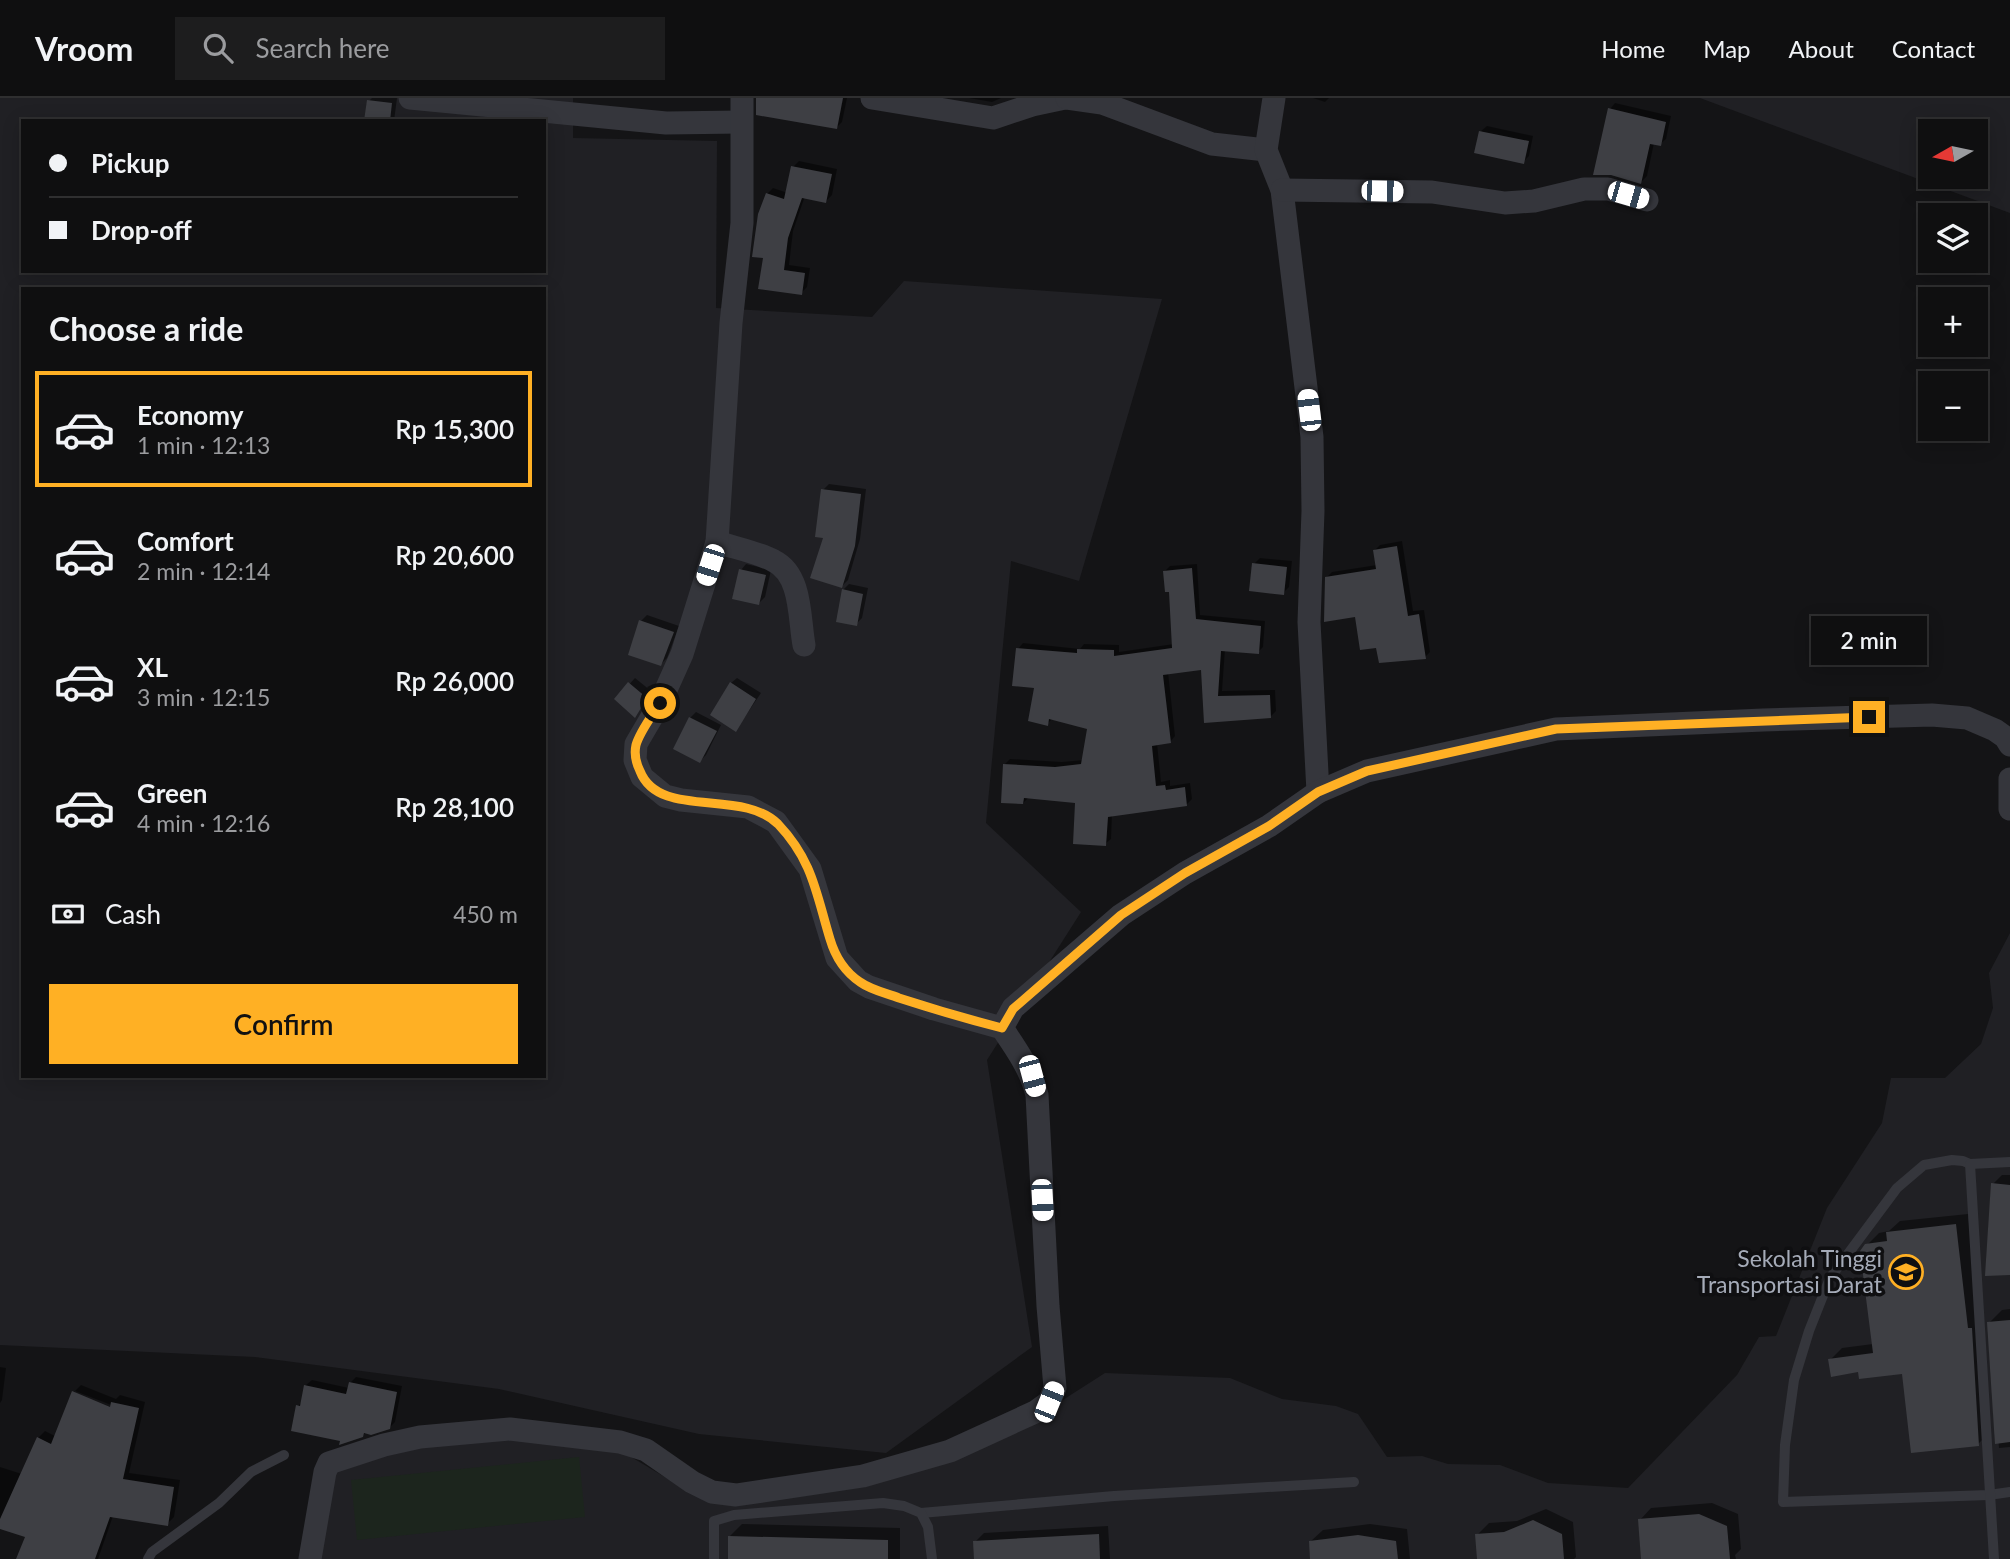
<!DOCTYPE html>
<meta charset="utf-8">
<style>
:root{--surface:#0f0f10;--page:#1d1d1e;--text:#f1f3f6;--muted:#9b9c9f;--line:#2f2f30;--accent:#ffb024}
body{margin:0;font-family:Lato,sans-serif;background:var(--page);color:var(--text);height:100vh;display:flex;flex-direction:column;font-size:26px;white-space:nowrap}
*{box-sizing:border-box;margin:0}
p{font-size:23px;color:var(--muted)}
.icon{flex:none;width:38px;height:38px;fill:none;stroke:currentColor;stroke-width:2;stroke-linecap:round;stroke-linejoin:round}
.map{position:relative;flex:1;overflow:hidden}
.sheet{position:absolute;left:21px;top:189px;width:525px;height:791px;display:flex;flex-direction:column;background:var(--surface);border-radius:0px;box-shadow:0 4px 18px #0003,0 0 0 2px var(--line)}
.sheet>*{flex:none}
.banner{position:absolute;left:21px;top:21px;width:525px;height:154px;border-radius:0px;box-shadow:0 4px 18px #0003,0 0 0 2px var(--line);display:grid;align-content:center;height:154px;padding:0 28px;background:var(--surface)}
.needle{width:46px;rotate:261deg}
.controls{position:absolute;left:1918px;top:21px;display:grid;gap:14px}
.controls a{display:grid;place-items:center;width:70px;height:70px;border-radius:0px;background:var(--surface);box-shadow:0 4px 18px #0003,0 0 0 2px var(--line);font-size:35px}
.end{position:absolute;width:32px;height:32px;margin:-16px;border:9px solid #ffb024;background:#111;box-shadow:0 0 0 4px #111}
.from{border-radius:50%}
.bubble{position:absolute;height:49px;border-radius:0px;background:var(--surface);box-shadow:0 4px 18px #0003,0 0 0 2px var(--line);font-size:23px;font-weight:600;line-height:49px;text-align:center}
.car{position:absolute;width:21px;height:42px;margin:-21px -10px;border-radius:9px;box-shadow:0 0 5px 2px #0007;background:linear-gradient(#fff 24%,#345 0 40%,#fff 0 76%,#345 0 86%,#fff 0)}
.banner b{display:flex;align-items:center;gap:24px;height:66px;font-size:26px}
.banner b+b{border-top:2px solid var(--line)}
.banner i{width:18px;height:18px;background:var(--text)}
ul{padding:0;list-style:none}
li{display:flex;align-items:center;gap:21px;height:116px;margin:0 14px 10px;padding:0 14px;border:4px solid transparent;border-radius:0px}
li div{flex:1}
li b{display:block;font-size:26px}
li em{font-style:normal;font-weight:600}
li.current{border-color:var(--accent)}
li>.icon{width:63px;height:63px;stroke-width:1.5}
h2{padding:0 28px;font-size:32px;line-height:84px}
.pay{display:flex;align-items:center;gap:18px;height:77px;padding:0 28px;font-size:26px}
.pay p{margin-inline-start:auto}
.primary-button{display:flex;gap:14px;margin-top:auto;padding:14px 28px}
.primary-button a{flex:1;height:80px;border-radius:0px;background:var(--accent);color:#111;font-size:28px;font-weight:600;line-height:80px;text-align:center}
header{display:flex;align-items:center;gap:42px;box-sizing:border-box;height:98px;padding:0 35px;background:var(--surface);border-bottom:2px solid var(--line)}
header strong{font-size:33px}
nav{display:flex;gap:38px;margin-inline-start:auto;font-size:24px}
.search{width:490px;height:63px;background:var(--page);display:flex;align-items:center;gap:18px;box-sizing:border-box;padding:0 24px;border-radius:0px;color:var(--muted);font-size:26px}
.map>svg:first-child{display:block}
</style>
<header>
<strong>Vroom</strong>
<div class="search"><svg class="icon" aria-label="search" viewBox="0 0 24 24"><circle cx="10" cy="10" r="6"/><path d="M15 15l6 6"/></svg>Search here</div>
<nav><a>Home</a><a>Map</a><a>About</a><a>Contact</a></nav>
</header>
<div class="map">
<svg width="2010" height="1461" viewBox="0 0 2010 1461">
<rect width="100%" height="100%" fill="#141416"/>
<g fill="#202024" fill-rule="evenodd">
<path d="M0,0h573v40l144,3 -1,167 156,9 32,-36 258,18 -83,282 -68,-20 -25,262 95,89 -94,148 45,287 -146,106 -187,-19 -200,-45 -244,-32 -255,-12zM23,23h521v150h-521zM23,191h521v787h-521z"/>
<path d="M1700,0h310v115zM1930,33h46v46h-46z"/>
<path d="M2010,835v626h-1698l16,-90 83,-35 150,1 65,19 81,48 312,-74 86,-55 125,5 52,21 54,7 22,8 29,43 35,-1 26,8 52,1 48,18 80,5 109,-113 22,-38 17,-1 51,-128 55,-85 9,-45h54l36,-34 12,-36 -4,-35z"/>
</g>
<path fill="#1c251d" d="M579,1359l6,60 -228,23 -6,-60z"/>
<g fill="#0007">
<path d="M372,0h25l-3,23h-28l3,-20z"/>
<path d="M758,0h89l-5,24 -6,6z"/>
<path d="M969,0h32l-9,4z"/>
<path d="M1313,0h16l-4,4z"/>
<path d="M1615,5l56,13 -5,23 -6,5 -6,-1 -7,33 -6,6 -31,-73z"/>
<path d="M1487,28l46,10 -4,20 -6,6 -42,-31z"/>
<path d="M799,63l38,8 -5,26 -6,6 -21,-5 -12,35 -4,34 21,3 -3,19 -6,6 -36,-36 2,-63 6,-6 15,5 5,-26z"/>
<path d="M829,386l37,5 -6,50 -12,41 -6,6 -17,-49 -2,-47z"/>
<path d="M1402,443l11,70 11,-1 6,42 -5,5 -47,-11 -52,-68 6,-6 45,-7 -2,-15 5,-5z"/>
<path d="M1260,460l32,3 -3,26 -6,6 -29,-29z"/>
<path d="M746,466l25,6 -6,27 -6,6 -18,-33z"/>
<path d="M1197,466l3,51 65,6 -2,26 -5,5 -33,-3 -3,42 53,-1 1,21 -5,5 -65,5 -3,-53 -35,4 7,64 -5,6 -13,1 4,39 9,-2v6l20,-3 2,16 -5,5 -75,10 -1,25 -6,5 -28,-43 -49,-3 -5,5 -18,-39 5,-5 52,3 22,-2 5,-32 -36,-10 -6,6 -11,-38 -18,-37 5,-6 57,6 4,-5 35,1v7l55,-8 -3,-54 -6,-19 5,-5z"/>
<path d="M849,486l19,4 -6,30 -6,6 -13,-34z"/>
<path d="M647,517l32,11 -12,32 -6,6 -20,-43z"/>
<path d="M635,580l16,13 -16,24 -19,-16z"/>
<path d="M737,580l24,15 -25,37 -5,-47z"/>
<path d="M696,614l25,13 -15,30 -6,6 -10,-43z"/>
<path d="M2002,1077h8v98l-17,-89z"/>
<path d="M1968,1116l22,218 -12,12 -75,-72 -43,-2 -30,-10 12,-12 31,-4 -6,-99 12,-12 10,-2 11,-10z"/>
<path d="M2010,1211v138l-11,1 -10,-125 13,-13z"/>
<path d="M0,1269l6,1 -4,32 -2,3z"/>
<path d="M356,1279l46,9 -7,36 -6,6 -23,4 -3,3 -65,-29 5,-5 3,-16 6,-5 37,8 1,-5z"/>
<path d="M81,1287l35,14 4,-4 25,7 -16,71 51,7 -6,37 -7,7 -54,-8 -15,43h-79l8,-23 -27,-9v-60l22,7 16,-36 7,-7 10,5 20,-45v3l43,18 1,-4 -44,-17z"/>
<path d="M1712,1405l26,11 3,35 -6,6 1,4h-93l-3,-39 11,-12z"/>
<path d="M1546,1411l27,13 3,35 -2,2h-95l-2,-24 12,-12 28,-2z"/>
<path d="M742,1426l158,4v31h-171l1,-23z"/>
<path d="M1370,1426l37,5 3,30h-98l-1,-18 12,-11z"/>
<path d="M1108,1428l2,33h-134l-1,-17 9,-9z"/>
</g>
<g fill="#3e3f44">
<path d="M756,0h87l-6,31 -81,-14z"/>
<path d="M367,2l25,3 -2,18h-26z"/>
<path d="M1608,10l58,14 -5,24 -11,-2 -9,40 -30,-9h-18z"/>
<path d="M1479,33l50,10 -5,23 -50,-11z"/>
<path d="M791,68l41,8 -6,29 -24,-5 -14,40 -4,32 21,3 -3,22 -44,-6 5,-31 -11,-1 6,-43 8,-21 18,6z"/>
<path d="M821,391l40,5 -6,52 -13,42 -32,-10 13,-40 -8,-1z"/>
<path d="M1397,448l11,70 11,-2 7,45 -47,4 -3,-15 -16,2 -5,-33 -31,5 1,-45 51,-8 -3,-19z"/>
<path d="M1252,465l35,4 -3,28 -35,-4z"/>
<path d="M1192,470l4,51 65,7 -2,28 -38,-3 -3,45 52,-1 1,23 -67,5 -3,-53 -38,5 8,68 -19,3 4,40 9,-1 1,5 19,-3 2,19 -79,11 -2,29 -33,-2 2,-41 -51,-5 -1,6 -22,-1 2,-39 52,3 26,-3 6,-35 -38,-10 -1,7 -20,-5 6,-33 -22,-2 4,-38 61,5v-4l37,1v6l58,-8 -3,-56h-4l-2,-21z"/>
<path d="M739,471l27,6 -7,30 -27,-6z"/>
<path d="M842,491l21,5 -6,32 -21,-4z"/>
<path d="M639,522l35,12 -13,34 -33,-11z"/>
<path d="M628,584l19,16 -12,20 -21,-19z"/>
<path d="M730,584l26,17 -20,33 -26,-17z"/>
<path d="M689,619l28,14 -17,32 -27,-14z"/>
<path d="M1991,1085l19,2v90l-25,1z"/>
<path d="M1956,1126l12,104h4l7,118 -68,7 -9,-79 -43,5 -1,-7 -27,5 -3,-18 45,-6 -13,-102 5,-7 22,-3 -1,-9z"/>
<path d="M2010,1222v122l-15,2 -8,-122z"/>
<path d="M349,1284l48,10 -7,37 -19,6 -7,-2 -1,4 -24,8 1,-4 -49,-10 5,-26 4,1 4,-21 42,9z"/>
<path d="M72,1293l38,16 1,-5 28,6 -16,71 51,8 -6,39 -58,-9 -15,42h-79l9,-22 -25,-8v-10l37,-82 14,7z"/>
<path d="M1699,1416l28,12 3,33h-89l-3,-40z"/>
<path d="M1533,1422l29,14 2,25h-87l-2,-25 29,-2z"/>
<path d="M1099,1436l1,25h-126l-1,-18z"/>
<path d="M1358,1437l38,6 2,18h-88l-1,-18z"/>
<path d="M728,1438l160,4v19h-160z"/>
</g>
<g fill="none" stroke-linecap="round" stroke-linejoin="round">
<g stroke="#35363c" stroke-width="10">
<path d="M1970,1066l-7,-3 -11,-1 -28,5 -27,23 -67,90 -21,53 -15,49 -9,65 -2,57 206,-7 21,-3"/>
<path d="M921,1415l193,-17 240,-14"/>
<path d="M148,1461l4,-7 67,-49 32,-31 33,-17"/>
<path d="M714,1461v-38l20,-6 149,-12 21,3 17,7 7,14 4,32"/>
<path d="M1994,1461l-24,-395 40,-2"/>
</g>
<g stroke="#35363c" stroke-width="23">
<path d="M410,0l256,25 75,-1"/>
<path d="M872,0l121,20 39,-13 33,-7"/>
<path d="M1067,0l35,5 110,41 54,6"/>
<path d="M1274,0l-8,52 16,40 30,247 1,74 -4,111 9,170"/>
<path d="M1282,92l150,2 73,11 29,-2 50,-12h24l39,11"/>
<path d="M717,444c18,6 40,10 57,19 28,14 25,57 30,84"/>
<path d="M2010,681v30"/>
<path d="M1002,930l11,-20 108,-93 64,-42 84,-47 49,-34 49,-21 189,-42 207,-9 169,-5 35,3 28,12 10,7 5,8"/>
<path d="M310,1461l15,-87 4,-9 55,-18 36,-8 90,-8 110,13 26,8 46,32 20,10 24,3 127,-19 87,-25 85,-39 14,-10 6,-14 -7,-82 -11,-211c-6,-25 -20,-45 -35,-67l-68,-19 -65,-22 -11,-6 -21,-23 -27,-89 -34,-47 -28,-15 -67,-7 -16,-4 -23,-19 -7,-17 1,-16 24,-41 22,-49 35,-112 14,-219 11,-100v-125"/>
</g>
</g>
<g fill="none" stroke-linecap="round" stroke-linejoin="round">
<path stroke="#ffb024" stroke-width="9" d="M660,605c-8,13 -20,28 -24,42 -2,9 0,18 4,26 19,49 102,17 138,53 35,37 38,69 52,115 5,17 15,33 30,43 11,8 26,11 39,16 34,11 68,21 103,30l11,-19 108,-94 64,-42 84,-47 49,-34 49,-21 189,-42 313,-12"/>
</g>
<defs>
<g id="university-ring" transform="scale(1.75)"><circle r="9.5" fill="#0f0f11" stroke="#ffb024" stroke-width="1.5"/><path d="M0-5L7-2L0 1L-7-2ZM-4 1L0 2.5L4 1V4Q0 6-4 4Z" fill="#ffb024"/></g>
</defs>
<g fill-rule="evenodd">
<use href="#university-ring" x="1906" y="1174"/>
</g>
<g text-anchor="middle" stroke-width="7" stroke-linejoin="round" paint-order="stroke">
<g font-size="23" fill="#a5abb8" stroke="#0f0f11" text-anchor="end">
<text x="1882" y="1169">Sekolah Tinggi<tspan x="1882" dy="26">Transportasi Darat</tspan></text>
</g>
</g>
</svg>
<div class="controls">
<a><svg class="needle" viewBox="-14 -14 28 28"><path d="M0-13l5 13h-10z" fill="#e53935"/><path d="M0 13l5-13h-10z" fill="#9b9c9f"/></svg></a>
<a><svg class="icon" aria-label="layers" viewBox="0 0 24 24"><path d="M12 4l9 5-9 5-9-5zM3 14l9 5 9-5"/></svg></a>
<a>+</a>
<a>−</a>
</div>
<i class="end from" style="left:660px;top:605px"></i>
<i class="end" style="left:1869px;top:619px"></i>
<div class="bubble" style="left:1811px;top:518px;width:116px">2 min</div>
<i class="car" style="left:1382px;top:93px;rotate:91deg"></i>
<i class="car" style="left:1628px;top:97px;rotate:106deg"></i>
<i class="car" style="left:1309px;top:312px;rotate:353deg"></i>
<i class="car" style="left:710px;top:467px;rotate:198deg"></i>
<i class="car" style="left:1032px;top:978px;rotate:165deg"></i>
<i class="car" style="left:1042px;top:1102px;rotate:177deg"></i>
<i class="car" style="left:1049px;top:1304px;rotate:22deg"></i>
<div class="banner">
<b><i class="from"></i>Pickup</b>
<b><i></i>Drop-off</b>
</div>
<section class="sheet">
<h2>Choose a ride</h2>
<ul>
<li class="current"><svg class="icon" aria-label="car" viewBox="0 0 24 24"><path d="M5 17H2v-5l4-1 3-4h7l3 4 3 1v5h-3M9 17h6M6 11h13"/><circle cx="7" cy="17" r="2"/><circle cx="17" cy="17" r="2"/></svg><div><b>Economy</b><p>1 min · 12:13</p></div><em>Rp 15,300</em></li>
<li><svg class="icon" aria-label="car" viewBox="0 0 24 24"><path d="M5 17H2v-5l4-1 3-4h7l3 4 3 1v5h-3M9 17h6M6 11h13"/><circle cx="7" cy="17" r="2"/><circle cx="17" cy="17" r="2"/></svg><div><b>Comfort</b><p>2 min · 12:14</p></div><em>Rp 20,600</em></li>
<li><svg class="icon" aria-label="car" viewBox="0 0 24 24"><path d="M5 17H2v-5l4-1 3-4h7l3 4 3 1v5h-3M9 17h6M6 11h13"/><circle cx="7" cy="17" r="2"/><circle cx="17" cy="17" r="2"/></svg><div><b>XL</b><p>3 min · 12:15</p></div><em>Rp 26,000</em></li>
<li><svg class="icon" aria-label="car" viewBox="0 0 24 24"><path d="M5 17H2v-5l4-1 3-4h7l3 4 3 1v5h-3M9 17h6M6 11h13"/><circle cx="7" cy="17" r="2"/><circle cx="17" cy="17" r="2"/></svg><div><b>Green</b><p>4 min · 12:16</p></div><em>Rp 28,100</em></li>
</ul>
<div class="pay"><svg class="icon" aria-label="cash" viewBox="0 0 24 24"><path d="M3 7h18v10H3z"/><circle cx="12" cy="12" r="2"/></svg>Cash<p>450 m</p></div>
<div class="primary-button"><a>Confirm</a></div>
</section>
</div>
